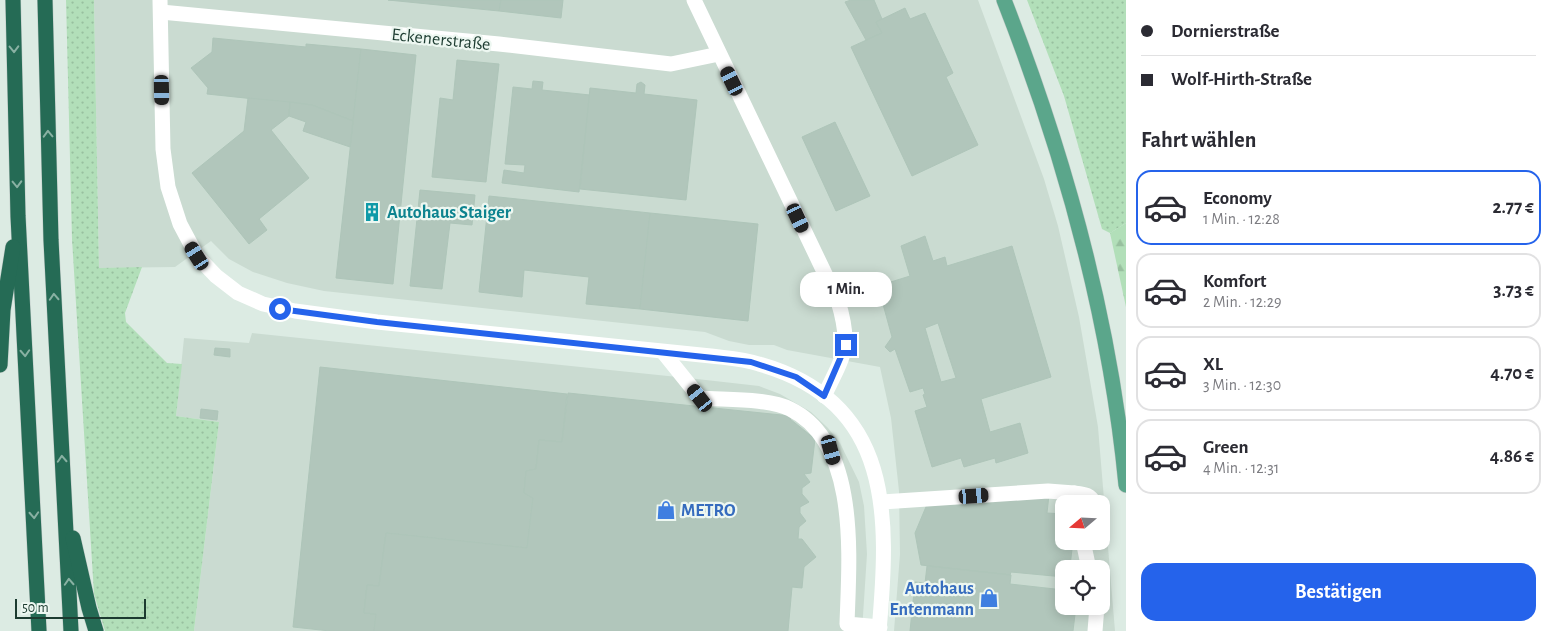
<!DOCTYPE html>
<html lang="de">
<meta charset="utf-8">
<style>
:root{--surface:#fff;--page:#f7f7f7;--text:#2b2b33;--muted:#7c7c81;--line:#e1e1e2;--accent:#2563eb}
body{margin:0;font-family:"Alegreya Sans",sans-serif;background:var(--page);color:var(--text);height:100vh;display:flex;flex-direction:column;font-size:19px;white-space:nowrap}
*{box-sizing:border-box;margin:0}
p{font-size:16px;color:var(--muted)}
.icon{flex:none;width:28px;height:28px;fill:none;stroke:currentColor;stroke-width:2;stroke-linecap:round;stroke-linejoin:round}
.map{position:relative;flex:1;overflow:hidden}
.side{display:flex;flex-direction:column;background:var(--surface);width:425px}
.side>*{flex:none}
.top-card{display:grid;align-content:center;height:110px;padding:0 15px;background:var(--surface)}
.needle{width:32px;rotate:251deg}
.buttons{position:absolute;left:1055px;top:495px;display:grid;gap:10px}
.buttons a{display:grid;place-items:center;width:55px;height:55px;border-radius:10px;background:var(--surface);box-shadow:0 2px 12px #0003;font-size:25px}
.scale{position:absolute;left:15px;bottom:12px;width:131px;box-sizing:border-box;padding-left:5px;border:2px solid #1c3b30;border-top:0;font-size:14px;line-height:18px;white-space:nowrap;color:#1c3b30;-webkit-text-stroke:4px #edf7f1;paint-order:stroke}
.end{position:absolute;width:22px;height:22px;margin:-11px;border:6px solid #2563eb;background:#fff;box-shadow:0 0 0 2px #fff}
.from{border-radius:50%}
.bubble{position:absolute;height:35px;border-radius:15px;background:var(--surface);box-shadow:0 2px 12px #0003;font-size:16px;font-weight:700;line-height:35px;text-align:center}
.car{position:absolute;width:15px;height:30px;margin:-15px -8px;border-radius:6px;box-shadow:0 0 4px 1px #0007;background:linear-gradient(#222 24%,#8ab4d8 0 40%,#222 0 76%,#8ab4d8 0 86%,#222 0)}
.top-card b{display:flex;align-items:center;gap:18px;height:48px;font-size:19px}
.top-card b+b{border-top:1px solid var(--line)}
.top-card i{width:12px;height:12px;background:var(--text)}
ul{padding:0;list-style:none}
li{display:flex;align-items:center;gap:15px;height:75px;margin:0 10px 8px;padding:0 5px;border:2px solid var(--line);border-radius:15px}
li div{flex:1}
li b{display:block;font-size:19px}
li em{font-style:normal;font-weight:700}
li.on{border-color:var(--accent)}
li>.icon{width:45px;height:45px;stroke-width:1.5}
h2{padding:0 15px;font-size:22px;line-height:60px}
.cta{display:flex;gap:10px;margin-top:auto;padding:10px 15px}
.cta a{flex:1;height:58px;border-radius:15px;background:var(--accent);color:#fff;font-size:20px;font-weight:700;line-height:58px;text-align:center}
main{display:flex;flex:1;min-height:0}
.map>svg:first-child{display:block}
</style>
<main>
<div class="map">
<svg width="1126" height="631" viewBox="0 0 1126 631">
<defs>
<pattern id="grass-dots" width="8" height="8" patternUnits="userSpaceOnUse" patternTransform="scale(1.25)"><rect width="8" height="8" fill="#b2dfb9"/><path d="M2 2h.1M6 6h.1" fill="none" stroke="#98c09f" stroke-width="1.8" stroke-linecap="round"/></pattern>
<pattern id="forest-firs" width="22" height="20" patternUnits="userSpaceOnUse" patternTransform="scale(1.25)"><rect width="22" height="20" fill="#b2dfb9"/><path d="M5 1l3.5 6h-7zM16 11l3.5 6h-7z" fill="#98c09f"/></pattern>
</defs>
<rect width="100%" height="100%" fill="#dcebe3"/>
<g fill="#cadbd1" fill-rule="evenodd">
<path d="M94,0h884l66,179 14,47 21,91 19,110 17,204h-221l6,-77 -1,-63 -8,-73 -11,-51 -93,-17 -13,-5h-25l-20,-4 -24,-9 -381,-41 -37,-8 -34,-11 -24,-13 -18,-18 -36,26 -76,1zM1064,504h37v37h-37zM1064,569h37v37h-37z"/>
<path d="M252,333l445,46 62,7 21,8 31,18 17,16 12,15 19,39 5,24 3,48 -5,77h-668l25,-209 -43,-6 8,-78 65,5z"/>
</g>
<g fill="url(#grass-dots)">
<path d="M66,0h28l5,268 43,-1 -17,46 1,9 41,41 15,1 -6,52 43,6 -25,209h-89l-11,-37 -22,-355z"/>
<path d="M1027,0h99v223l-16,10 -8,-4 -38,-133z"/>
</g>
<path fill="url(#forest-firs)" d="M1126,223v84l-16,-74z"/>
<g fill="#b1c6bb" stroke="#aec5b9" fill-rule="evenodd">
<path d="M388,0h113l-2,11z"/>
<path d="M501,0h62l-2,18 -62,-7z"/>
<path d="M851,0h23l8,19 -6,3 6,11 -16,7 -21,-38z"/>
<path d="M905,8l5,11 15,-6 28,60 -7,4 32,68 -66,31 -61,-129 31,-14 -6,-11z"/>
<path d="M213,38l93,9v-3l55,5 -8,72 -41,-16 -105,-11 1,-6 -17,-20 21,-16z"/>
<path d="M361,49l55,6 -23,229 -57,-6z"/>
<path d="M457,60l42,4 -13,118 -54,-5 8,-79 13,2z"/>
<path d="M533,81l10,1 -1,8 48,5 -11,97 -77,-9 2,-13 20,3 1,-8 -20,-1 8,-77 19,2z"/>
<path d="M641,82l4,3 -1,9 53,6 -11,100 -106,-11 10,-101 46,5 1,-9z"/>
<path d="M248,98l42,4 -1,14 -18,14 38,48 -50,41 8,11 -18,14 -57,-71 52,-42z"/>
<path d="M290,102l22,3 41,16 -3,26 -47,-16 3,-9 -17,-6z"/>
<path d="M835,122l35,74 -34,15 -34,-74z"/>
<path d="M420,190l55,5 -3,30 -22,-2 -8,66 -32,-3z"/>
<path d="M489,196l161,17 -10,96 -54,-5 3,-27 -65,-7 -2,27 -43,-5z"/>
<path d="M650,213l108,11 -10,97 -108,-12z"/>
<path d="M925,236l8,25 12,-4 2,9 65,-20 39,131 -70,22 9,33 30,-9 8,30 -32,10 -1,-5 -31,9 -3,-9 -29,9 -17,-56 12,-4 -4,-12 2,-1 -2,-6 -13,4 -15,-43 -5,3 -5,-5 7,-10 -14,-51 32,-10 -9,-30zM938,323l18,55 -15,4 -16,-54z"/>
<path d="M215,348l15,1v8l-16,-2z"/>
<path d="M320,367l247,27 -5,48 -23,-2 -3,29 -10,2 -2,22 9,5 -6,50 -141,-15 -7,53 -12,-1 -3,28 12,1 -2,17h-44l-37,-4z"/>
<path d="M568,393l223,23 -1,3 25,20 -4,34 -7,1 6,8 -8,6v6l7,8 -9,5v6l6,8 -7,6 -1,12h4l14,18 -12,10 -2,21 -10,-1 -4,44h-414l2,-17 -12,-1 3,-28 12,1 7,-53 141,15 6,-50 -9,-5 2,-22 10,-2 3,-29 23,2z"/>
<path d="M201,409l17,2 -1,9 -17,-2z"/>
<path d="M1049,495l-2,18 17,1v27h9l-3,25 -1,3h-5v8l-53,-5 -1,3 -89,-10 -6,-32 13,-31z"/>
<path d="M927,566l84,9 -1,9 54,6v16h12l-3,25h-163l5,-49 10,1z"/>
</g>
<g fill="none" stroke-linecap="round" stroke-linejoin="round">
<g stroke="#bfc8c5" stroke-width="16">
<path id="major" d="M1004,0c61,156 106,318 122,485"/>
</g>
<g stroke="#bfc8c5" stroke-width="16">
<g id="highway">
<path d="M13,0l5,216 21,415"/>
<path d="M45,0l6,240 20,391"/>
<path d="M0,365l3,-55 10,-63"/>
<path d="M73,538l16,70 7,23"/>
</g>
</g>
<g stroke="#fff" stroke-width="15">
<path d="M160,0l3,149 5,38 12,37 17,32 19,20 22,17 25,11 32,7 82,11 334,34c16,2 33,3 48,8 135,38 130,153 120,267"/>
<path d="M694,0l144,301c14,46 6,54 -14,95"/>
<path d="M161,12l338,32 172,20 48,-10"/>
<path d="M663,352l37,46c25,2 68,0 90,11 70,34 59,151 57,215l33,3"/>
<path d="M1074,493c10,1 16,1 21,11"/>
<path d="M882,502l166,-11 26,2 2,11"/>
<path d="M1083,541l6,28"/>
<path d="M1095,631l2,-25"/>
</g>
<use href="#major" stroke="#5ba68b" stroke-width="15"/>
<use href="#highway" stroke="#256b55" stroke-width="15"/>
</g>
<defs><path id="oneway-chevron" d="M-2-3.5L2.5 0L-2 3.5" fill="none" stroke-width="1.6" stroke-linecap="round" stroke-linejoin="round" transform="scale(1.25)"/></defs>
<g stroke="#89b1a3">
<use href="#oneway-chevron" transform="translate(14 49) rotate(89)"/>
<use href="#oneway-chevron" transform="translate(48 134) rotate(-92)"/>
<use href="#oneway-chevron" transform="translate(17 184) rotate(88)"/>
<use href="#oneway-chevron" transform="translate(54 297) rotate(-93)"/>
<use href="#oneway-chevron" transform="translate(25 353) rotate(87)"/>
<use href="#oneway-chevron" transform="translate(62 459) rotate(-93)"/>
<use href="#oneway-chevron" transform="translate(34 515) rotate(87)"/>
<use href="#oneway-chevron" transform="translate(69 582) rotate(-93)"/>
</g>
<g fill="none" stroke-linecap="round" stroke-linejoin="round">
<path stroke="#2563eb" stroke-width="6" d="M280,309l97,13 374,40 45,15 28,19 22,-51"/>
</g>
<defs>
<g id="building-bare" transform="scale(1.5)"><path d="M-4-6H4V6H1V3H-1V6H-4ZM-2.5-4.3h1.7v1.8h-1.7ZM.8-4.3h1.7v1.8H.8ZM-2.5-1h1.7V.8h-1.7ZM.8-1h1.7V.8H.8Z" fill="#0f9aa8" stroke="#edf7f1" stroke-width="2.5" paint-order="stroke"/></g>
<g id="shop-bare" transform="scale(1.5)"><path d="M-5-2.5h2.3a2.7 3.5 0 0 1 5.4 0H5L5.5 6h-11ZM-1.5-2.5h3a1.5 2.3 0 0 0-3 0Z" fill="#3f7fe0" stroke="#edf7f1" stroke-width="2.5" paint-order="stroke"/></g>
</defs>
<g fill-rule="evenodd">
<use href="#building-bare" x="372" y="212"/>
<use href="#shop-bare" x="666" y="510"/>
<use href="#shop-bare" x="989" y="598"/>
</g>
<g text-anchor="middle" stroke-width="4.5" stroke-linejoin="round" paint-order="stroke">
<g font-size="18" fill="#1c3b30" stroke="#edf7f1">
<text transform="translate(441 39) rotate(6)" y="6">Eckenerstraße</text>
</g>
<g font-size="18" font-weight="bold" fill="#0d838f" stroke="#edf7f1" text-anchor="start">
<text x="387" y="218">Autohaus Staiger</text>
</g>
<g font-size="18" font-weight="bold" fill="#366cbe" stroke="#edf7f1" text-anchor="start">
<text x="681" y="516">METRO</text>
<text x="974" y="594" text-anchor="end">Autohaus<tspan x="974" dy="21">Entenmann</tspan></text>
</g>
</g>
</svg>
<div class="buttons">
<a><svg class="needle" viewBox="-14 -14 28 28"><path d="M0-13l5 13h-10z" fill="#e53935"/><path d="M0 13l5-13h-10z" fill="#7c7c81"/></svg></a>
<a><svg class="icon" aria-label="locate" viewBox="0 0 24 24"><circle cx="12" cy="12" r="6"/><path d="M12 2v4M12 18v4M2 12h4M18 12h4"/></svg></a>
</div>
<div class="scale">50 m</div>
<i class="end from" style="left:280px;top:309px"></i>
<i class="end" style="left:846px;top:345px"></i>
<div class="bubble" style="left:800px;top:272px;width:92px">1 Min.</div>
<i class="car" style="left:732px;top:81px;rotate:334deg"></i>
<i class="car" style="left:162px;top:90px;rotate:179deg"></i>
<i class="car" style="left:798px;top:218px;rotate:155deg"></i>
<i class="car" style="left:197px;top:256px;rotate:328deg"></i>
<i class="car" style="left:700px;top:398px;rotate:322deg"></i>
<i class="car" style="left:831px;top:450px;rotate:165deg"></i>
<i class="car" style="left:974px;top:496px;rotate:86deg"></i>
</div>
<section class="side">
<div class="top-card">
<b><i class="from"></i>Dornierstraße</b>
<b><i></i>Wolf-Hirth-Straße</b>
</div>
<h2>Fahrt wählen</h2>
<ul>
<li class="on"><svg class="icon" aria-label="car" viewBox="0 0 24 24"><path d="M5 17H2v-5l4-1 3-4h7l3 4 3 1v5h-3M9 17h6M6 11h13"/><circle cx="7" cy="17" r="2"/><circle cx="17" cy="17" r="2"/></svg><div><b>Economy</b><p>1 Min. · 12:28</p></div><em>2.77 €</em></li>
<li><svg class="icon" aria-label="car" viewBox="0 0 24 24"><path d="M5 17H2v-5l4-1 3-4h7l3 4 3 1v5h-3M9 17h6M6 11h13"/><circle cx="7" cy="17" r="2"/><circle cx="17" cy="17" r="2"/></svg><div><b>Komfort</b><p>2 Min. · 12:29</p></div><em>3.73 €</em></li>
<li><svg class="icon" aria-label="car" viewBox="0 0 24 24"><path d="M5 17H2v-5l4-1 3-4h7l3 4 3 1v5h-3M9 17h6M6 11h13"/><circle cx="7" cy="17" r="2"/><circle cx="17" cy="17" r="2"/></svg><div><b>XL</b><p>3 Min. · 12:30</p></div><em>4.70 €</em></li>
<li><svg class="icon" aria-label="car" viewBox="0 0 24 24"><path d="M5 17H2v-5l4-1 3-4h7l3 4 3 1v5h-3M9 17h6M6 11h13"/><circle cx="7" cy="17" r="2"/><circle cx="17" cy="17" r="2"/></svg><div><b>Green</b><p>4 Min. · 12:31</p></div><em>4.86 €</em></li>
</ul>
<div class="cta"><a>Bestätigen</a></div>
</section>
</main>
